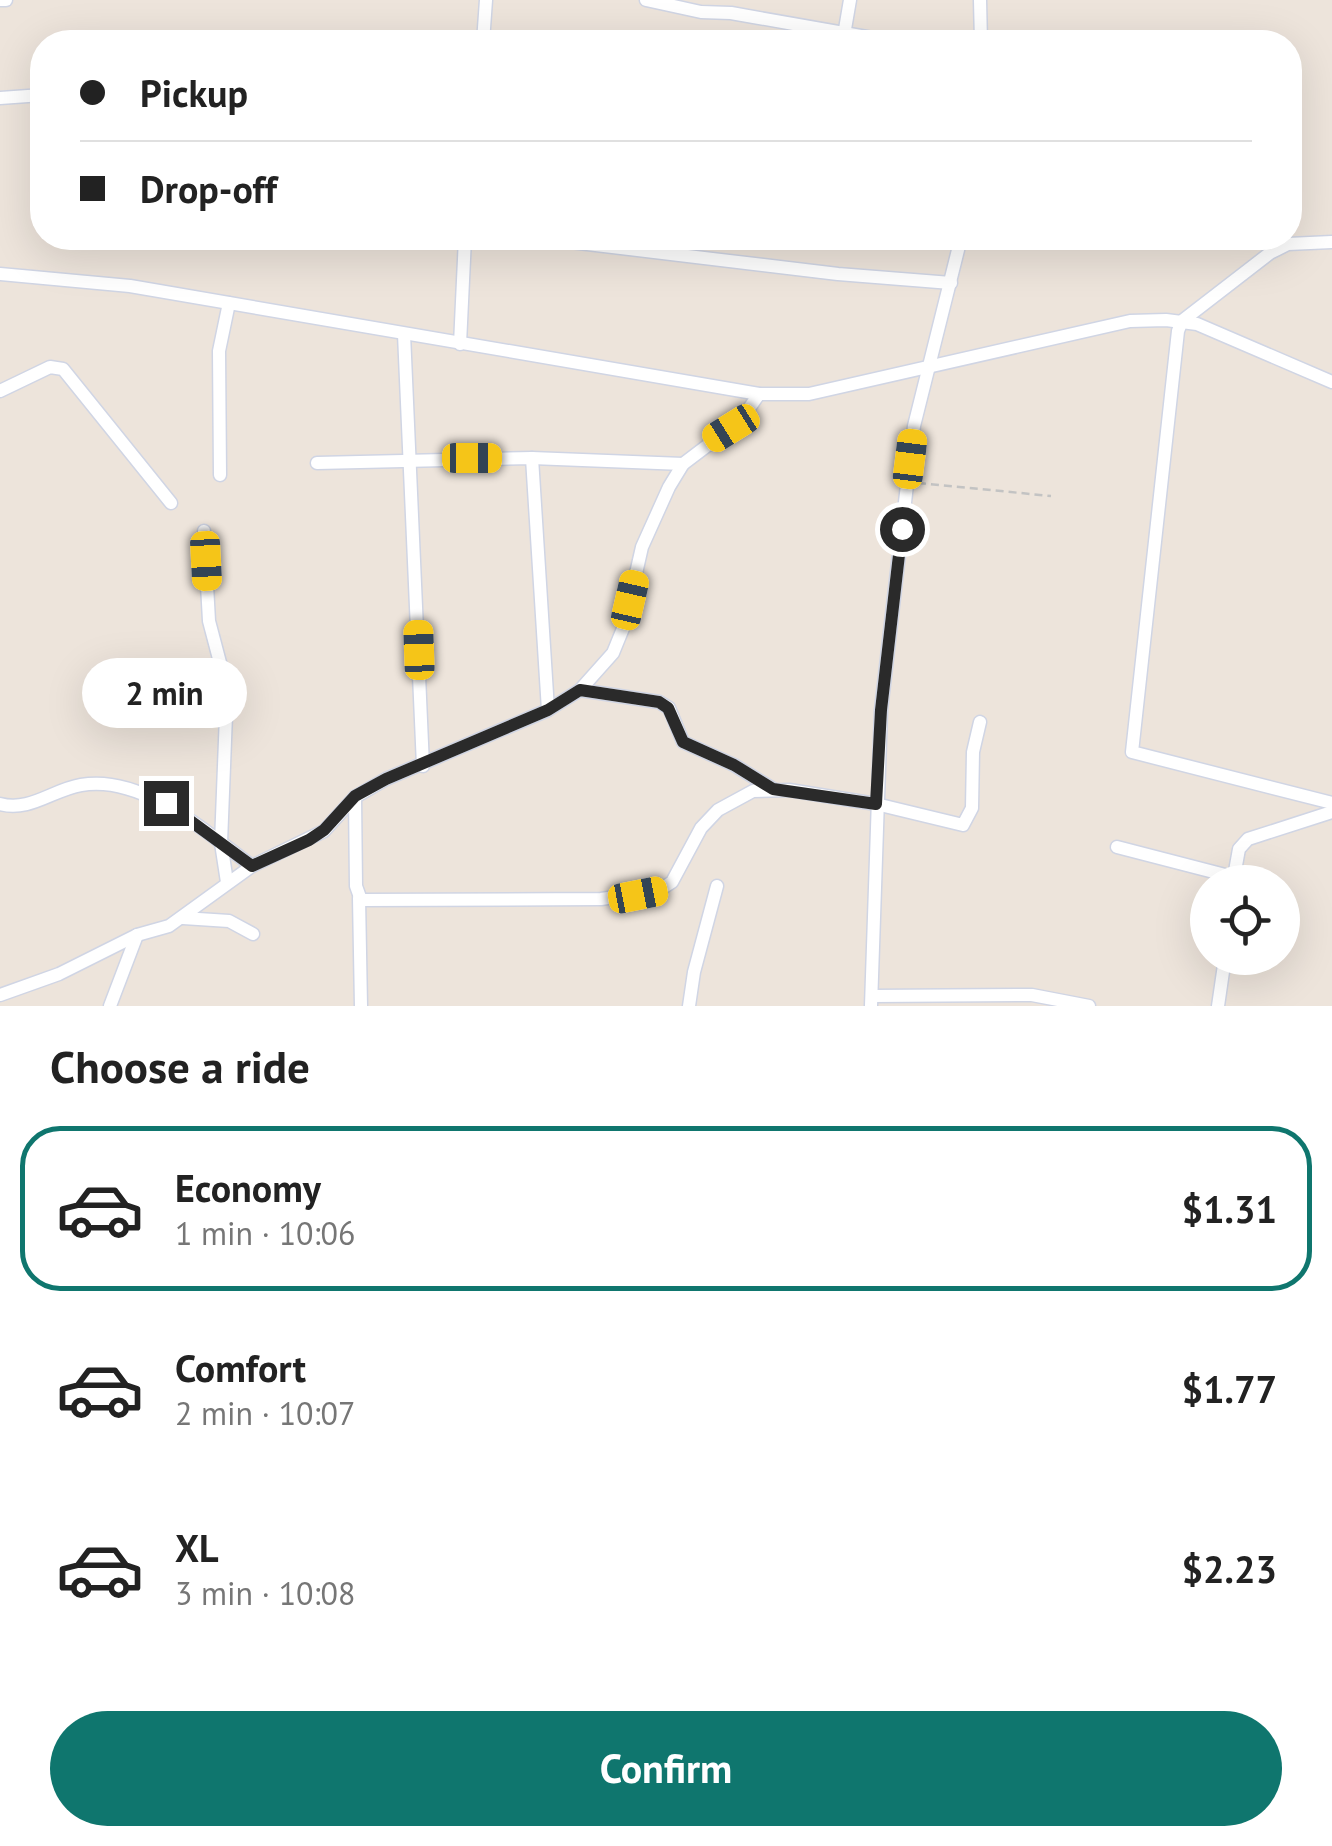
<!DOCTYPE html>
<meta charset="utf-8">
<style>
:root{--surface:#fff;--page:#f6f6f6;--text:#222;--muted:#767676;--line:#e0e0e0;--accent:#0f766e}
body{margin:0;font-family:"PT Sans",sans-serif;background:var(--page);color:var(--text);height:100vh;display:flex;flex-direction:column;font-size:38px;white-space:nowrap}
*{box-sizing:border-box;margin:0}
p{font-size:32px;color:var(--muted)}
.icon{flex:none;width:55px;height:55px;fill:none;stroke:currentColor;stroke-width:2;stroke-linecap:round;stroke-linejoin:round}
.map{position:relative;height:1006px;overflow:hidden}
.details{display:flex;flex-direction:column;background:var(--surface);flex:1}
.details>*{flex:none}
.guide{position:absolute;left:30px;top:30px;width:1272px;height:220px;border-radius:40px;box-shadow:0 10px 40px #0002;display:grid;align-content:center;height:220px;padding:0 50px;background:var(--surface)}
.buttons{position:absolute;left:1190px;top:865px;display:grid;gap:20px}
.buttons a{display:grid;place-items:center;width:110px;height:110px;border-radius:50%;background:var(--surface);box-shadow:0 10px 40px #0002;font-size:50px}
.end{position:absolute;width:45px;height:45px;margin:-22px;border:12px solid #2a2a2a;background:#fff;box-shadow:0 0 0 5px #fff}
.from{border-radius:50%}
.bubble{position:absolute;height:70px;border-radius:35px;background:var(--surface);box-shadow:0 10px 40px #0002;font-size:32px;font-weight:600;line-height:70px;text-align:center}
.car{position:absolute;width:30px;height:60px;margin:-30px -15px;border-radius:12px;box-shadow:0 0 8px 2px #0007;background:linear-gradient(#f5c518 24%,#345 0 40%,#f5c518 0 76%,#345 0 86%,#f5c518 0)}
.guide b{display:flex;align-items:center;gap:35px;height:95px;font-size:38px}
.guide b+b{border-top:2px solid var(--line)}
.guide i{width:25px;height:25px;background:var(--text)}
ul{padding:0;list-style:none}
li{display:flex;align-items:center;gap:30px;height:165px;margin:0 20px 15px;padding:0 30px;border:5px solid transparent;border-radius:40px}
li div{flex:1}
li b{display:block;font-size:38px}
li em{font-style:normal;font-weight:600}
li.current{border-color:var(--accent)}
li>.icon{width:90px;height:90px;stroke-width:1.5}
h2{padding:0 50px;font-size:45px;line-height:120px}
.cta{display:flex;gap:20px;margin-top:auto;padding:20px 50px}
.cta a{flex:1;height:115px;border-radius:60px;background:var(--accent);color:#fff;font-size:40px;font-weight:600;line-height:115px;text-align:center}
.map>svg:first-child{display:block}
</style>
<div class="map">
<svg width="1332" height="1006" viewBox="0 0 1332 1006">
<rect width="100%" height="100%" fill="#ede4db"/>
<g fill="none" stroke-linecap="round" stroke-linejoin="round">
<g stroke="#d0d5e4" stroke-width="15">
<g id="minor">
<path d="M0,0h6"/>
<path d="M646,0l55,12 30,1 164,29"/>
<path d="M980,0l1,42"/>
<path d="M844,35l6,-35"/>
<path d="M483,42l3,-42"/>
<path d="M0,98l42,-3"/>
<path d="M537,238l301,36 113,9"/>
<path d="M1332,242l-44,2 -18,9 -88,68 -4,10 -46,421 200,51"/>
<path d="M0,274l130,12 629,108h50l321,-73 36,-1 31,4 135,58"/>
<path d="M404,334l19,432"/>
<path d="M460,344l5,-106"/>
<path d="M0,391l50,-24 13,2 108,134"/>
<path d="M532,458l16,252"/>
<path d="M317,463l215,-5 151,6"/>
<path d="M220,475l-1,-124 10,-48"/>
<path d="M204,531l5,90 18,68 -6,154 6,39"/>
<path d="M580,690l79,12 10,6 14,34 51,23 39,24"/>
<path d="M355,797l1,89 5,14 240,-1 57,-8 14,-9 29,-54 17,-18 35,-19 36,-1 87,14 87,21 9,-17 1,-56 7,-30"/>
<path d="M0,804c30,8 52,-14 81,-19 61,-11 125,47 171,81"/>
<path d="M1117,847l116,30"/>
<path d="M1233,882l6,-33 9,-10 84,-27"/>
<path d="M359,898l2,108"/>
<path d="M183,918l46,3 24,13"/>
<path d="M0,995l59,-21 78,-39 32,-9 83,-60 72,-35 31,-34 31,-18 162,-69 32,-20 33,-37 11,-27 18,-79 27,-60 14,-23 58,-44 18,-26"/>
<path d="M872,996l160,-1 57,11"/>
<path d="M110,1006l27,-71"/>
<path d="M689,1006l5,-34 23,-86"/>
<path d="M871,1006l10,-296 29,-251 4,-33 47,-188"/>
<path d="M1218,1006l7,-48"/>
</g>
</g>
<path stroke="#c3c3c3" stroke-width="2.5" stroke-dasharray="8 5" stroke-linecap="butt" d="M918,483l133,13"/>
<use href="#minor" stroke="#fff" stroke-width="12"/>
</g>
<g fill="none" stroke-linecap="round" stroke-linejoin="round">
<path stroke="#2a2a2a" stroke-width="12" d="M166,803l86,63 57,-26 15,-10 31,-34 31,-17 162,-69 32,-20 79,12 9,6 15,34 51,23 39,24 103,15 5,-94 21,-181"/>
</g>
</svg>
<div class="buttons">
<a><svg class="icon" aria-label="locate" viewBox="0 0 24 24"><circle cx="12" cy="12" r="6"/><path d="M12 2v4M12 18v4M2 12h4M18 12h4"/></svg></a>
</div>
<i class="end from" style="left:902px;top:529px"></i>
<i class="end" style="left:166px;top:803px"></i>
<div class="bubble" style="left:82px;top:658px;width:165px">2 min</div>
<i class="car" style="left:731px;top:428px;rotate:238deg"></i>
<i class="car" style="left:472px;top:458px;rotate:90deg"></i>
<i class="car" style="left:910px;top:459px;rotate:7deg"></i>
<i class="car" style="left:206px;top:561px;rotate:177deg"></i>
<i class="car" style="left:630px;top:600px;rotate:13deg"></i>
<i class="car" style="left:419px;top:650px;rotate:358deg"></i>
<i class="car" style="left:638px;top:895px;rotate:79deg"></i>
<div class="guide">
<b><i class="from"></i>Pickup</b>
<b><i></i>Drop-off</b>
</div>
</div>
<section class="details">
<h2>Choose a ride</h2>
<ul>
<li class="current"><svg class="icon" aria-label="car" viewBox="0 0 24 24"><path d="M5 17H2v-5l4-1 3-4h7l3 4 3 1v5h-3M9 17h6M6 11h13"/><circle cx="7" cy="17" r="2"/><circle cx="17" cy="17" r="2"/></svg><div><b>Economy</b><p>1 min · 10:06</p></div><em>$1.31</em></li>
<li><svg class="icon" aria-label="car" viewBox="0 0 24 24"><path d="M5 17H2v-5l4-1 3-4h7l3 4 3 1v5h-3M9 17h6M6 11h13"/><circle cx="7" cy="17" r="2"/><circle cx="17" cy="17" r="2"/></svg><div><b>Comfort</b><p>2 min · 10:07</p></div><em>$1.77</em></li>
<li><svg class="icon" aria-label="car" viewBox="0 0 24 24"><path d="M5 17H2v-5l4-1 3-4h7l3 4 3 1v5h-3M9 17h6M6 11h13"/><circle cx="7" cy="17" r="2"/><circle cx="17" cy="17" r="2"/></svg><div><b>XL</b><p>3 min · 10:08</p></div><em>$2.23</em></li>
</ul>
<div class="cta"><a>Confirm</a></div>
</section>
